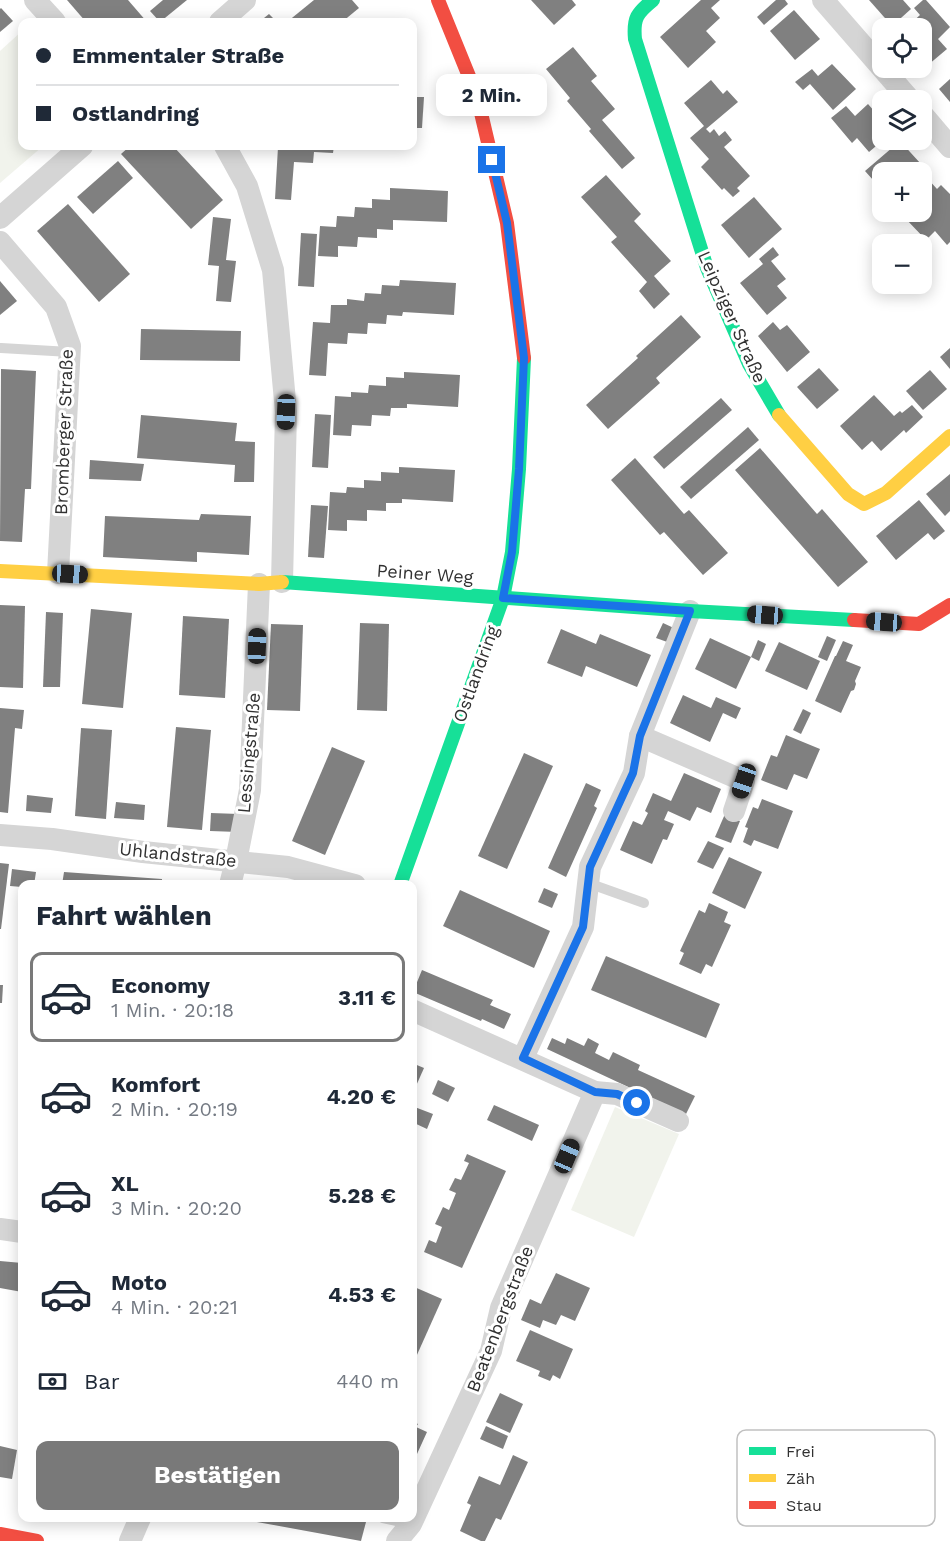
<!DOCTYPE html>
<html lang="de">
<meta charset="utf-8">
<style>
:root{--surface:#fff;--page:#f2f2f3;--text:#1f2937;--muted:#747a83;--line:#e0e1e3;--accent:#797979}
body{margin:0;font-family:"Work Sans",sans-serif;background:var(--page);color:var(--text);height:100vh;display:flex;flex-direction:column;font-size:22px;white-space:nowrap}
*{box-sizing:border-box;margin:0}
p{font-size:20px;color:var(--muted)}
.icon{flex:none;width:33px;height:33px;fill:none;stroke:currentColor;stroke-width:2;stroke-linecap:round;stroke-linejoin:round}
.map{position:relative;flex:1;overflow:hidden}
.sheet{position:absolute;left:18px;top:880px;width:399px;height:642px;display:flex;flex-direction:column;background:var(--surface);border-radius:12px;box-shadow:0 3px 15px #0003}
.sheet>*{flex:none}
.top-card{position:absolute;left:18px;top:18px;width:399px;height:132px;border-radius:12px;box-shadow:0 3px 15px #0003;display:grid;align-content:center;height:132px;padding:0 18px;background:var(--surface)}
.controls{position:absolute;left:872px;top:18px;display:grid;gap:12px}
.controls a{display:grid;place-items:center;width:60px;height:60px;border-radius:12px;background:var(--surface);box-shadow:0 3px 15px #0003;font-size:30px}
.end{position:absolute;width:27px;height:27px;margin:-14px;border:8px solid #1a73e8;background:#fff;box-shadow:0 0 0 3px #fff}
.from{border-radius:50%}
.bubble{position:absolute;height:42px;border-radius:12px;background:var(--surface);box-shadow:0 3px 15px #0003;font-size:20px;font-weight:700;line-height:42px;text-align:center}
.car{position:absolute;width:18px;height:36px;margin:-18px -9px;border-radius:8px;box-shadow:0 0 4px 2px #0007;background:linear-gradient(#222 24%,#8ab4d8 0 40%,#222 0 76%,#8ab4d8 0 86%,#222 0)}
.top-card b{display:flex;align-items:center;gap:21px;height:57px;font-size:22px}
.top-card b+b{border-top:2px solid var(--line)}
.top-card i{width:15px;height:15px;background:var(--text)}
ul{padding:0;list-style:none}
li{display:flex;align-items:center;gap:18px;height:90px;margin:0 12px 9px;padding:0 6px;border:3px solid transparent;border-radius:12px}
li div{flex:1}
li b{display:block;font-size:22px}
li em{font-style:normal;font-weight:700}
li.current{border-color:var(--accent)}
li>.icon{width:54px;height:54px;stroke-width:1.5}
h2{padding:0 18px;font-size:27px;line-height:72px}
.pay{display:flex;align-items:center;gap:15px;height:66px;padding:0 18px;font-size:22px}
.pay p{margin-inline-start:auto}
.primary-button{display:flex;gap:12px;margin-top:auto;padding:12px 18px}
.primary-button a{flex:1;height:69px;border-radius:12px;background:var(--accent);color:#fff;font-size:24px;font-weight:700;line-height:69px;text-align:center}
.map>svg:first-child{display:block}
</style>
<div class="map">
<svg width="950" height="1541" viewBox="0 0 950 1541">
<rect width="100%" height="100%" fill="#fff"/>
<g fill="#f1f3ec">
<path d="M22,31v115h21l-43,37v-132z"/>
<path d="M615,1107l64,27 -45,103 -63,-27z"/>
</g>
<g fill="#808080">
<path d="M67,0h61l19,22h-61z"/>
<path d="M163,0h24l-27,22 -10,-11z"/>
<path d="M314,0h38l7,8 -17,14h-55z"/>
<path d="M531,0h41l4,5 -22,20z"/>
<path d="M701,0h19l-9,8 9,10 -14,13 10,11 -28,26 -28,-31z"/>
<path d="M776,0h9l3,4 -24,21 -7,-8z"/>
<path d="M869,0h34l8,9 -19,17z"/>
<path d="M923,0h3l24,27 -12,12 9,10 -19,16 -7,-8v-29h-15l14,-13 -6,-7z"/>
<path d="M1,8l12,13 -13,11v-23z"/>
<path d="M794,10l26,29 -25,21 -25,-29z"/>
<path d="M269,14l8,8h-18z"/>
<path d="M573,47l24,29 -6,5 24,28 -13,11 33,38 -13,11 -33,-38 2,-2 -24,-28 3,-3 -24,-29z"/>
<path d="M832,64l24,25 -23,21 -23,-26 -7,6 -8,-8 17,-13 6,7z"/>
<path d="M950,79v23l-11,-13z"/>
<path d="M711,80l12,14 4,-4 11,12 -32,27 4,4 4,-4 5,7 6,-5 7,9 -8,7 26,29 -13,12 3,3 -7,6 -9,-9 -2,2 -21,-23 8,-8 -19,-21 14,-12 -20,-23z"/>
<path d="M412,97h12l-2,31h-10z"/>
<path d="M868,104l14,16v21l-13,11 -12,-14 -5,5 -21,-25 15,-12 9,10z"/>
<path d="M900,141l31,34 -4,3 10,11 4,-4 9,9v48l-3,3 -12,-14 -9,9 -21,-22 7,-6h9v-40h-39v18l-17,-19z"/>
<path d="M130,146h43l50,54 -32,29 -70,-75z"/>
<path d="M295,146h39l-1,7 -19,-1 -1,11 -19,-1 -3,38 -16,-1 3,-52 17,1z"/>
<path d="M118,161l15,17 -40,36 -16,-17z"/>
<path d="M606,175l35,39 -7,7 37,40 -17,15 16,18 -16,15 -15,-18 8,-9 -36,-40 6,-5 -36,-40z"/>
<path d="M390,188l58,3 -1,31 -54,-2v10l-16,-1v9l-19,-1 -1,10 -19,-1v11l-20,-1 2,-30 16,1 1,-11 17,1 1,-10 17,1v-9l18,1z"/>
<path d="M754,197l28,32 -33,29 -28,-33z"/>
<path d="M68,204l62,70 -31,28 -62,-71z"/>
<path d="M213,217l18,2 -5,41 10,1 -5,41 -15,-1 3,-35 -11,-1z"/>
<path d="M301,233l16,1 -3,53 -16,-1z"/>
<path d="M773,247l6,8 -8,6 15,18 -9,7 10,12 -20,17 -27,-32 23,-19 -4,-5z"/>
<path d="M400,280l56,3 -2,32 -51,-3 -1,4 -15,-1 -1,9 -18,-1 -1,11 -19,-1 -1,11 -19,-1 -2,33 -17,-1 4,-53 17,1 1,-18h16v-6l17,2 1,-8 16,1 1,-9 17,1z"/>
<path d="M0,281l17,20 -17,14z"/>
<path d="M681,315l20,22 -45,41 4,5 -52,46 -22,-24 52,-47 -2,-2z"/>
<path d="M773,322l7,8 7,-5 23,27 -23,20 -29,-36z"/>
<path d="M141,329l100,2 -1,30 -100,-1z"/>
<path d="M950,348v21l-10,-12z"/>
<path d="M819,368l20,22 -22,19 -20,-22z"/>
<path d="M1,369l35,2 -5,118h-6l-3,53 -22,-1z"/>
<path d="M930,370l17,19 -24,21 -17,-19z"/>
<path d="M404,372l56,3 -2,32 -51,-3v4h-16l-1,8 -18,-1 -1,11 -19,-1 -1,11 -18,-1 2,-39 16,1v-5l17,1 1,-8 17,1v-9l18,1z"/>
<path d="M874,395l20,21 6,-5 2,2 10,-8 11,12 -17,16 -2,-3 -23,21 -9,-10 -10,9 -22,-24z"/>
<path d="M721,398l11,12 -68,59 -11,-12z"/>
<path d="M315,414l16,1 -3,53 -16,-1z"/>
<path d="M141,415l96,8 -2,18 20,1 -1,40h-20l1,-17 -98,-7z"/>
<path d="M748,427l11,13 -68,59 -11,-12z"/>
<path d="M760,448l57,66 5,-5 46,53 -30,25 -103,-117z"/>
<path d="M635,458l49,56 5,-4 39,43 -25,22 -39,-43 -4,3 -49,-55z"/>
<path d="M90,460l54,4 -3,17 -52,-2z"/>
<path d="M399,467l56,3 -2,32 -51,-3v4h-16v8l-19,-1v11l-20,-1v11l-19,-1 2,-38 16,1 1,-6 17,1v-8l17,1v-9l18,1z"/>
<path d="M950,474v37l-5,5 -19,-22z"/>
<path d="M919,500l26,31 -11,9 -6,-7 -32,27 -20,-24z"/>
<path d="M311,505l17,1 -4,52 -16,-1z"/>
<path d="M201,514l50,2 -2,39 -52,-3v10l-94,-5 2,-41 94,4z"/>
<path d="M0,605l25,1 -2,82 -23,-1z"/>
<path d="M91,609l41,4 -9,95 -41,-4z"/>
<path d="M46,612l17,1 -3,74h-17z"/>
<path d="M183,616l46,3 -4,79 -46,-3z"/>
<path d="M360,623l29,1 -2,87 -30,-1z"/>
<path d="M663,623l13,6 -6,14 -14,-5z"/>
<path d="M271,624l32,1 -3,86 -33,-1z"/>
<path d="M561,629l35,15 4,-10 51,21 -14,32 -51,-21 -4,11 -35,-14z"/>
<path d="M827,636l9,4 -9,21 -9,-4z"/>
<path d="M710,638l41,19 -15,32 -41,-20z"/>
<path d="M758,640l8,4 -7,17 -8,-4z"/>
<path d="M843,641l10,4 -7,16 15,6 -6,14 1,3 -2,6 -3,1 -10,22 -26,-12 20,-45h1z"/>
<path d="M779,642l41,19 -13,29 -42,-19z"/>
<path d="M683,695l28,13 5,-11 25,11 -5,11 -13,-6 -13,29 -40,-19z"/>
<path d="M0,708l24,2 -2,19 -7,-1 -7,85 -8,-1z"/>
<path d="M803,709l8,4 -10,21 -8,-4z"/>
<path d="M176,727l35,3 -9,100 -35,-3z"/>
<path d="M81,728l31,2 -6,89 -31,-3z"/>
<path d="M786,735l34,14 -13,30 -13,-5 -7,16 -26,-10 10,-25 6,2z"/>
<path d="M332,747l33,14 -40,94 -33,-14z"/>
<path d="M524,753l29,13 -46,103 -29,-13z"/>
<path d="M684,773l37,16 -10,24 -14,-6 -7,14 -22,-10 -4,9 10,4 -7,16 -4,-1 -11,25 -32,-14 13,-29 9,4 6,-12 -3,-2 8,-18 18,8z"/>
<path d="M586,783l15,7 -7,16 3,2 -31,69 -18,-9z"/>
<path d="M27,795l26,3 -2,15 -25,-2z"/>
<path d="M762,799l31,12 -15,38 -24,-9 -3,6 -8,-4 5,-14 -3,-1 8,-20 5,2z"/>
<path d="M116,802l29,3 -1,15 -30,-2z"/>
<path d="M211,813l28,1 -1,18 -28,-1z"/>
<path d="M725,814l15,7 -9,22 -16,-6z"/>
<path d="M708,841l16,7 -11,21 -16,-7z"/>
<path d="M729,857l33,15 -17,37 -33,-16z"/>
<path d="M0,863l9,1 -8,65h-1z"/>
<path d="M12,869l24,3 -2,13h-12v2l-12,-1z"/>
<path d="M64,872l98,7v6h-100z"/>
<path d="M544,888l14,6 -6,14 -14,-6z"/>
<path d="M460,890l90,41 -16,37 -91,-42z"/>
<path d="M709,903l19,9 -4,10 7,3 -19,42 -6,-3 -5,10 -22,-10 5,-11 -4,-2 19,-41 6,3z"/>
<path d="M606,956l114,48 -14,34 -115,-48z"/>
<path d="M422,970l71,30 -3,5 21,9 -7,15 -22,-10 -1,2 -68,-29z"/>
<path d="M0,985h3l-1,18h-2z"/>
<path d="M552,1038l13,6 2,-6 17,8 4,-8 11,6 -4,9 14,7 4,-8 27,13 -2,5 57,26 -9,18 -139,-65z"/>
<path d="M412,1063l12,5 -8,18 -4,-1z"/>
<path d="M438,1080l17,8 -7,14 -16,-8z"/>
<path d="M494,1105l45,20 -7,16 -45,-21z"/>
<path d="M412,1106l21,8 -6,15 -15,-7z"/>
<path d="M467,1154l39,17 -44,97 -38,-16 5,-12 7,3 6,-16 -7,-3 8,-17 6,3 7,-17 -7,-3 6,-12 6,2 8,-17 -5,-2z"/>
<path d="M0,1261l22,2v29l-22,-4z"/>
<path d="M556,1273l34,15 -15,33 -14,-6 -5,10 -13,-5 -3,8 -19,-8 9,-21 11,5z"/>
<path d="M412,1286l30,13 -30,67z"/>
<path d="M530,1330l43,19 -13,30 -7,-4 -3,6 -12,-5 2,-5 -24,-10z"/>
<path d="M500,1393l23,11 -13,29 -24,-11z"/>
<path d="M412,1421l6,3 -2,3 11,5 -15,33z"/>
<path d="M486,1426l22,10 -5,13 -23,-10z"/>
<path d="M0,1446l17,4 -5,29 -12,-2z"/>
<path d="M513,1455l15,7 -27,58 -5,-2 -11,23h-4l-21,-10 11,-26 -4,-2 12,-27 21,9z"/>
<path d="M241,1518h101l24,4 -5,19 -120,-22z"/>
</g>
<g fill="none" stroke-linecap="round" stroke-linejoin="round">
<g stroke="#d5d5d5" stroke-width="10">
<path d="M1,348l69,4"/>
<path d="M588,883l56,20"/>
<path d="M383,1518l27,6"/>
</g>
<g stroke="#d5d5d5" stroke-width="22">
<path d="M35,0l20,22"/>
<path d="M823,0l87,100"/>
<path d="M220,22l25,-22"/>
<path d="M921,113l29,34"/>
<path d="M225,146l22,40 26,84 13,142 -4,170"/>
<path d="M0,218l82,-72"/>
<path d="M0,242l56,65 14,39 -12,227"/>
<path d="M640,736l104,45 -10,30"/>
<path d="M0,835l52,4 91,13 145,15 67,18"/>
<path d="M230,885l6,-24 14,-71 9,-206"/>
<path d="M412,1010l183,82 22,2 61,27"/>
<path d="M523,1058l60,-131 7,-60 44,-94 6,-37 50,-125"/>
<path d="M0,1229l22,3"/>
<path d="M130,1541l10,-23"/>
<path d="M397,1541l14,-17 80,-173 10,-43 94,-216"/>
</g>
<g stroke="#16e098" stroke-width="14">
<path d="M653,0c-16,13 -20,18 -18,39l72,229 42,96 30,51"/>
<path d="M282,582l408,29 164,9"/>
<path d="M400,885l103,-287 9,-46 7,-83 5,-111"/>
</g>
<g stroke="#ffcf43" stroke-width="14">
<path d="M779,415l69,79 16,10 22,-11 64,-57"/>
<path d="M0,571l259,13 23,-2"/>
</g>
<g stroke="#f24e42" stroke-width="14">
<path d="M438,0l39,96 30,127 17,135"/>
<path d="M854,620l65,4 31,-19"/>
<path d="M0,1534l37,7"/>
</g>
</g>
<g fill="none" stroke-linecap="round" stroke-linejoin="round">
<path stroke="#1a73e8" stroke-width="8" d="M492,160l15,63 17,135 -5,111 -7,83 -9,46 187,13 -50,125 -7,37 -43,94 -7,60 -60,131 72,34 22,2 20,9"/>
</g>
<g text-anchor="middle" stroke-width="6" stroke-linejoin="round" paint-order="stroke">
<g font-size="18" fill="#313131" stroke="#fff">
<text transform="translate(732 317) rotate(66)" y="6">Leipziger Straße</text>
<text transform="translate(64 432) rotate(-88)" y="6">Bromberger Straße</text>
<text transform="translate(425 574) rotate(4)" y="6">Peiner Weg</text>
<text transform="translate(476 674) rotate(-70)" y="6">Ostlandring</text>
<text transform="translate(249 753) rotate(-85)" y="6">Lessingstraße</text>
<text transform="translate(178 855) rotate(6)" y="6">Uhlandstraße</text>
<text transform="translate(500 1319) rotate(-69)" y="6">Beatenbergstraße</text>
</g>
</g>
<rect x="737" y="1430" width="198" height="96" rx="9" fill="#fff" stroke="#c1c1c1" stroke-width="1.5"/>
<rect x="749" y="1447" width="27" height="8" fill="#16e098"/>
<rect x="749" y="1474" width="27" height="8" fill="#ffcf43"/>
<rect x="749" y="1501" width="27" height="8" fill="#f24e42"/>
<g font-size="16" fill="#313131">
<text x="786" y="1457">Frei</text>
<text x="786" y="1484">Zäh</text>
<text x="786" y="1511">Stau</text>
</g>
</svg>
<div class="controls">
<a><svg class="icon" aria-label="locate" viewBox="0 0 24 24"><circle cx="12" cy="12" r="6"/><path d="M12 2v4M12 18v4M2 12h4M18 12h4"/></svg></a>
<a><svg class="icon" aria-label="layers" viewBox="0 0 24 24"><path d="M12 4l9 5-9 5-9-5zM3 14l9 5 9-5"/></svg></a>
<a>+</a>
<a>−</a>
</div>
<i class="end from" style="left:637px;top:1103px"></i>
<i class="end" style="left:492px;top:160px"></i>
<div class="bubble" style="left:436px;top:74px;width:111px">2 Min.</div>
<i class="car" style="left:286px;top:412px;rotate:182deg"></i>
<i class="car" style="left:70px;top:574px;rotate:93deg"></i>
<i class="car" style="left:765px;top:615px;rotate:274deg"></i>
<i class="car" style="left:884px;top:622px;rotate:274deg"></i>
<i class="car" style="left:257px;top:646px;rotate:2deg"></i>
<i class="car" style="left:744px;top:781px;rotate:199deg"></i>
<i class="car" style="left:567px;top:1156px;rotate:23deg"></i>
<div class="top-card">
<b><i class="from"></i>Emmentaler Straße</b>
<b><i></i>Ostlandring</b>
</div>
<section class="sheet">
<h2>Fahrt wählen</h2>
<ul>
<li class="current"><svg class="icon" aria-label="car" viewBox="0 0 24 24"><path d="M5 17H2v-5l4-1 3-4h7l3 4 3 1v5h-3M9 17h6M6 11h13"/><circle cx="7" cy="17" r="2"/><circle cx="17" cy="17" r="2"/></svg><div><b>Economy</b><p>1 Min. · 20:18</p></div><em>3.11 €</em></li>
<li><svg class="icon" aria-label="car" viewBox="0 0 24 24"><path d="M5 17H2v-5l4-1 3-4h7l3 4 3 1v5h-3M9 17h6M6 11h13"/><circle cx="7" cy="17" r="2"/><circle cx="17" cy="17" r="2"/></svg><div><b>Komfort</b><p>2 Min. · 20:19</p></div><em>4.20 €</em></li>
<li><svg class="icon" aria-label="car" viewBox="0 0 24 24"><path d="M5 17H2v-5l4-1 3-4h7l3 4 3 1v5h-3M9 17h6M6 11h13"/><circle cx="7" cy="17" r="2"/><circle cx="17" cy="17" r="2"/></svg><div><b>XL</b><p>3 Min. · 20:20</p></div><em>5.28 €</em></li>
<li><svg class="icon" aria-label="car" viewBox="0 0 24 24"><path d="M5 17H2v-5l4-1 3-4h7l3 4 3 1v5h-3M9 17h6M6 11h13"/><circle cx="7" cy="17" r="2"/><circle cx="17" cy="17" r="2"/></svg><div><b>Moto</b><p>4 Min. · 20:21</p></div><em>4.53 €</em></li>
</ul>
<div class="pay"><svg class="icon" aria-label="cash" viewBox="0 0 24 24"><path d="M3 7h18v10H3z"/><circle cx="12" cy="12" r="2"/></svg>Bar<p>440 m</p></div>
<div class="primary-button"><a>Bestätigen</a></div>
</section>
</div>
